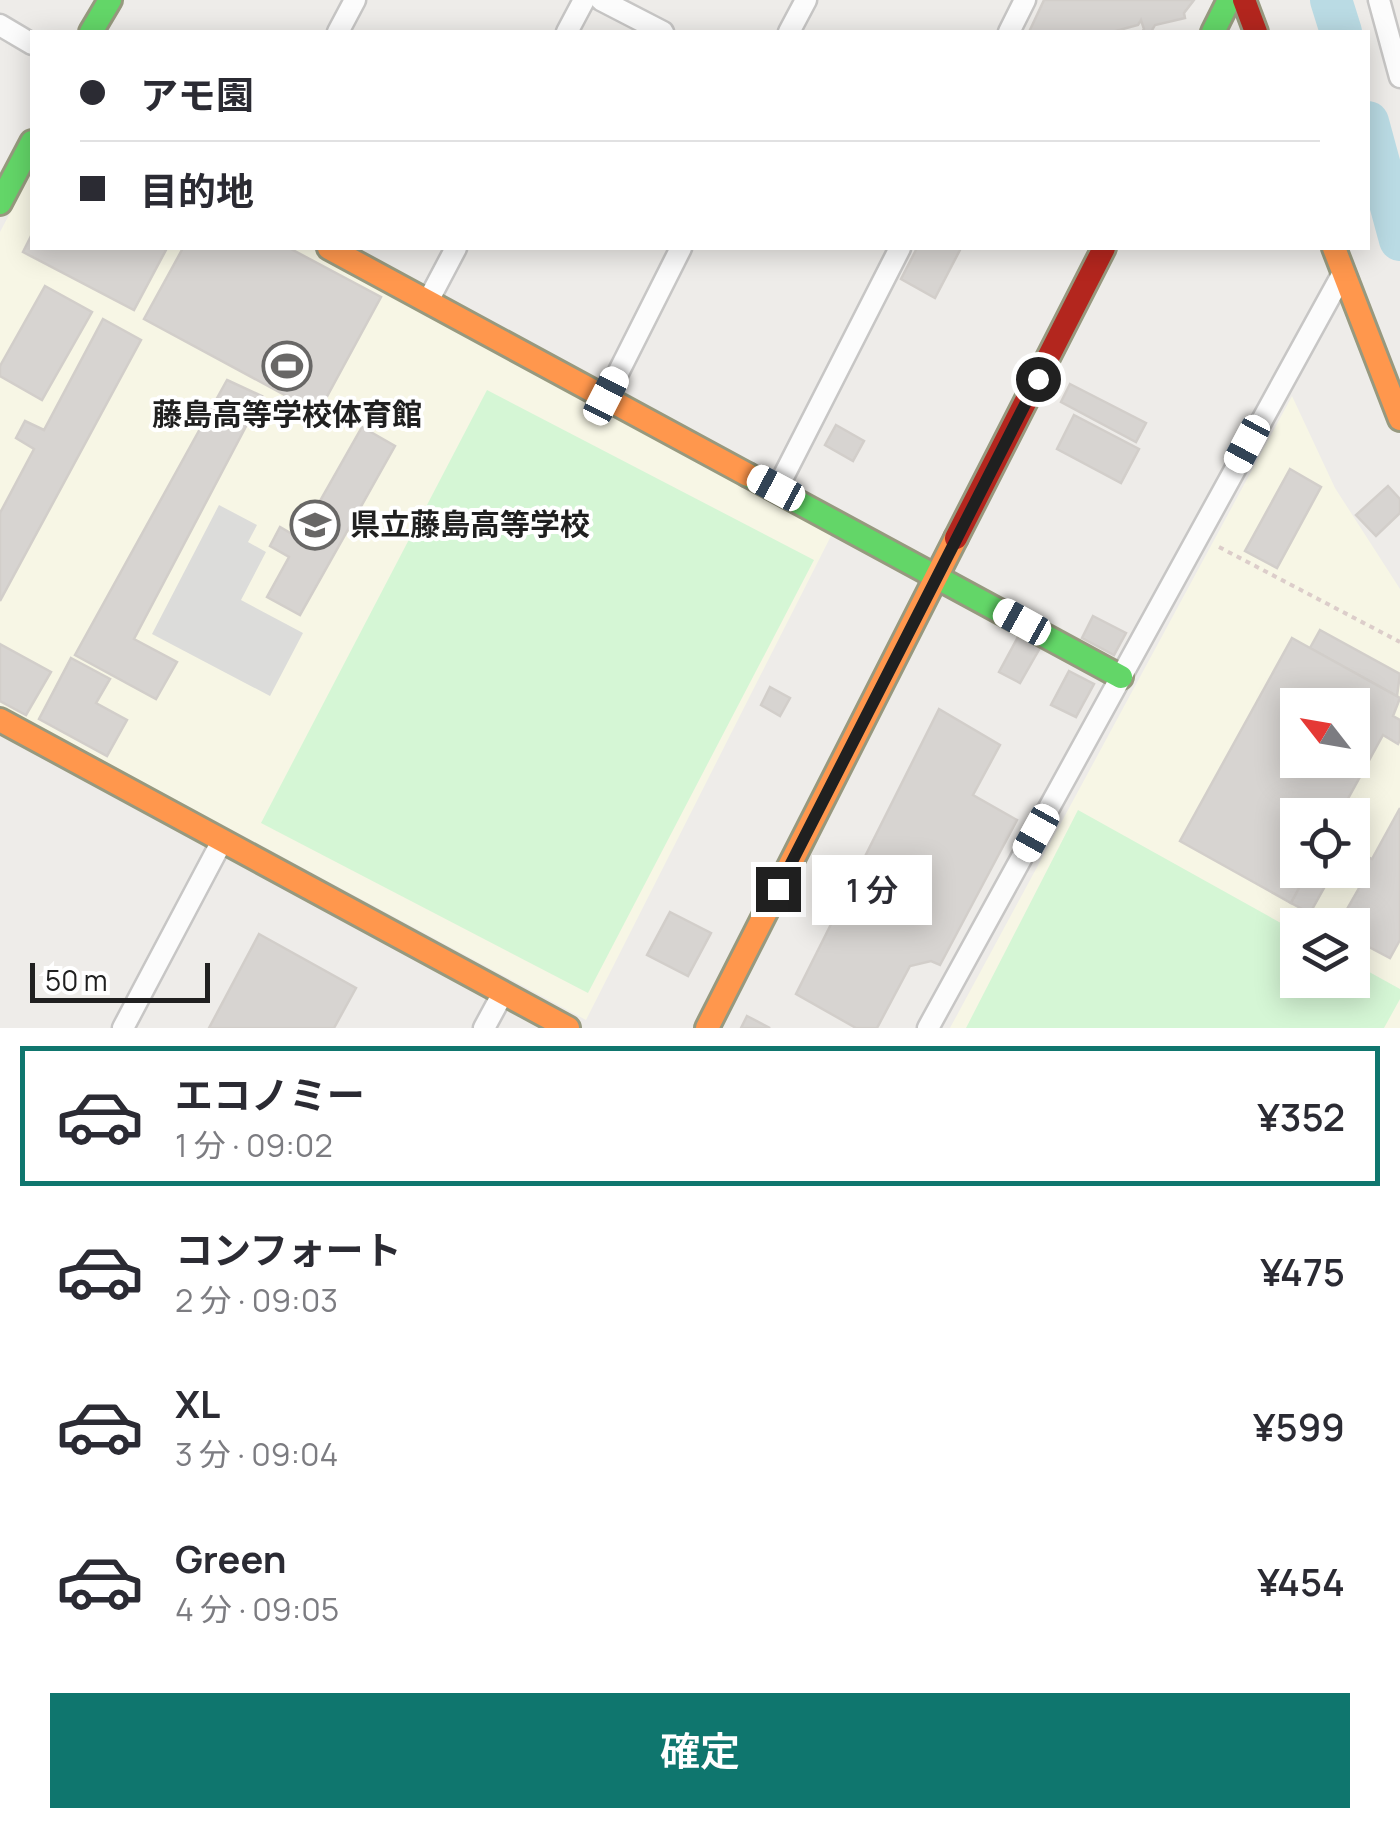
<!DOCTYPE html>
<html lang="ja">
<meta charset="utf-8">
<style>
:root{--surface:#fff;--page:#f2f2f3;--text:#2b2b33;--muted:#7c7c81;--line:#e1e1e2;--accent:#0f766e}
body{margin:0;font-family:Manrope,"Noto Sans JP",sans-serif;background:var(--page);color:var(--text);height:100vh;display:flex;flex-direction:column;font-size:38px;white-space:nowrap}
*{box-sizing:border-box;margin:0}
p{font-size:32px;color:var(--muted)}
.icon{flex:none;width:55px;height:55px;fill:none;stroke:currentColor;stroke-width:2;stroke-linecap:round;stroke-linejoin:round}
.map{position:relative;height:1028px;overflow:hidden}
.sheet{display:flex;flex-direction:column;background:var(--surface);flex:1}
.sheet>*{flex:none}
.top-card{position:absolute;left:30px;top:30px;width:1340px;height:220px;border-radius:0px;box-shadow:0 5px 25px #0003;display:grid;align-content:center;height:220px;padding:0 50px;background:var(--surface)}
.needle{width:65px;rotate:301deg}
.tools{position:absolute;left:1280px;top:688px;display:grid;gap:20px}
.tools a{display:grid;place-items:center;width:90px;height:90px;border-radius:0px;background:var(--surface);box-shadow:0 5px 25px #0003;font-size:50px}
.scale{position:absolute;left:30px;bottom:25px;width:180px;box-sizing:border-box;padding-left:10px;border:5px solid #202020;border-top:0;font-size:28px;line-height:35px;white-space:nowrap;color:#202020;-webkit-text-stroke:8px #fff;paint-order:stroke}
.end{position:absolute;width:45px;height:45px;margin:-22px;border:12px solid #202020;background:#fff;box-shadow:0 0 0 5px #fff}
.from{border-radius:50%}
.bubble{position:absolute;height:70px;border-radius:0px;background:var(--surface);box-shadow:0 5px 25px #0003;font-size:32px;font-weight:600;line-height:70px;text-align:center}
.car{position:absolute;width:30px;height:60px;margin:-30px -15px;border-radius:12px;box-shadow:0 0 8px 2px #0007;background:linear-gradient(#fff 24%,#345 0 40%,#fff 0 76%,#345 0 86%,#fff 0)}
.top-card b{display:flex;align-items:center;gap:35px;height:95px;font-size:38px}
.top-card b+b{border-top:2px solid var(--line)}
.top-card i{width:25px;height:25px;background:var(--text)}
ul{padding:18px 0 0;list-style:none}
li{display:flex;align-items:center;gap:30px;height:140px;margin:0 20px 15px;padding:0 30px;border:5px solid transparent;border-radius:0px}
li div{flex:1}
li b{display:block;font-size:38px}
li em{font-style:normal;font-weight:600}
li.on{border-color:var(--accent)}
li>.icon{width:90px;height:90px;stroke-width:1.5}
.button{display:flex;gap:20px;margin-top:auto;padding:20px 50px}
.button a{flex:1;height:115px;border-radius:0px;background:var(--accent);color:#fff;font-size:40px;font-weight:600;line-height:115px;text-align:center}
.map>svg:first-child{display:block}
</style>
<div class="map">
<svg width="1400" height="1028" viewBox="0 0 1400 1028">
<rect width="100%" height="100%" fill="#eeece9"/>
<g fill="#f7f6e5" fill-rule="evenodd">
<path d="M32,171v77h278l524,282 -248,490 -586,-315v-473z"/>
<path d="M1292,396l43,92 65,101v439h-450zM1298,705h54v55h-54zM1298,815h54v55h-54zM1298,925h54v55h-54z"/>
</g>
<path fill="#dcdcda" d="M219,505l38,20 -9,17 18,10 -25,48 62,33 -33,63 -118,-62z"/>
<g fill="#d5f6d5">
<path d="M487,390l327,170 -226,433 -327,-170z"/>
<path d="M1078,810l219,122 1,48h54l1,-17 47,26v10l-16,29h-418z"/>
</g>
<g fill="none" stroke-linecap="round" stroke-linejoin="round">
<g stroke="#badbe4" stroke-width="42">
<path d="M1331,0l10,32"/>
<path d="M1368,122l32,118"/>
</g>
</g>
<g fill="#d7d4d1" stroke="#d2ceca" stroke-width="2.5" fill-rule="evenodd">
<path d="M1044,0h150l-10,13 1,5 -30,7 -4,7h-9l2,-3 -3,-9 -3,5 -26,7h-83z"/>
<path d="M32,234v14h135l-33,62 -111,-58z"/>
<path d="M183,248h106l92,49 -63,116 -174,-94z"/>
<path d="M917,248h44l-26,50 -34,-19z"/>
<path d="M45,286l47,26 -50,88 -42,-24v-10z"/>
<path d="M103,319l38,21 -141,261v-88l34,-64 -18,-11 9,-17 19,9z"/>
<path d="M227,380l35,16 -128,243 43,23 -21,37 -81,-44z"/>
<path d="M1070,384l76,39 -10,19 -75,-40z"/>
<path d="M1074,415l65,34 -18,34 -64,-34z"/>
<path d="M836,425l28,16 -11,20 -28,-16z"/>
<path d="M362,427l33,19 -95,169 -33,-18 22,-40 -19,-11 10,-19 19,11z"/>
<path d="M1290,469l31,18 -44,81 -32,-17z"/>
<path d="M1388,486l12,13v14l-24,23 -20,-21z"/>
<path d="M1093,616l33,17 -12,22 -32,-17z"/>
<path d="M1320,630l80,44 -3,22 -87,-48z"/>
<path d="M1019,635l21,13 -20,35 -21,-11z"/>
<path d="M1292,638l108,60 -7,18 7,4v20l-2,4 -15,-9 -44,80h-41v55h11l-18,33 -111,-62zM1298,705h54v55h-54z"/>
<path d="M0,644l51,28 -25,43 -26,-14z"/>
<path d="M71,658l39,21 -14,24 31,17 -20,36 -68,-37z"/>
<path d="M1069,671l25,13 -18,33 -25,-12z"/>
<path d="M770,687l20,11 -10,18 -19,-11z"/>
<path d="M939,709l61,36 -27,50 44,25 -77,145 -9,-4 -21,5 -33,62h-21l-60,-34z"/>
<path d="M1400,808v132l-10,18 -38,-20v-13h-14l29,-51 -15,-8v-17l20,10z"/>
<path d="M1309,870h25l-24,43 -19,-10z"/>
<path d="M670,912l41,21 -23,43 -41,-21z"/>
<path d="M259,934l97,54 -22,40h-125z"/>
<path d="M747,1016l23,12h-29z"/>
</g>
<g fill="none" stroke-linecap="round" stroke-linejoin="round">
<g stroke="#c7c6c5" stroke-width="25">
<g id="street">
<path d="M601,0l62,32"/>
<path d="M1379,0l21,77"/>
<path d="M0,25l32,19"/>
<path d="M338,32l17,-32"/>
<path d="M567,32l17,-32"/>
<path d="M789,32l17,-32"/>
<path d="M1009,32l16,-32"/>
<path d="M428,301l28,-53"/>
<path d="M606,397l75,-149"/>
<path d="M777,489l123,-241"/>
<path d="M123,1028l99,-187"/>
<path d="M484,1028l19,-35"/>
<path d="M928,1028l415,-755"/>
</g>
</g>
<g stroke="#97997f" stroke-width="28">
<g id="fast">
<path d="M91,32l19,-32"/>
<path d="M1213,32l16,-32"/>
<path d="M0,203l32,-61"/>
<path d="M748,475l373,202"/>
</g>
</g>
<g stroke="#97997f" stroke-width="28">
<g id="slow">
<path d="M329,248l419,227"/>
<path d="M1334,248l66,171"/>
<path d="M0,720l568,308"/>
<path d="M707,1028l249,-490"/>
</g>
</g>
<g stroke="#97997f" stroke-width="28">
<g id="jam">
<path d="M1244,0l12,32"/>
<path d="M956,538l148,-290"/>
</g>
</g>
<path stroke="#dccdca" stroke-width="4" stroke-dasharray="5 5" stroke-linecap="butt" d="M1219,547l181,95"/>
<use href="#street" stroke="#fcfcfc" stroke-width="20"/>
<use href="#fast" stroke="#63d668" stroke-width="22"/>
<use href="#slow" stroke="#ff974d" stroke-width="22"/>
<use href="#jam" stroke="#b3261e" stroke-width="22"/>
</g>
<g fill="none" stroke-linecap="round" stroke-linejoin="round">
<path stroke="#202020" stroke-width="12" d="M778,889l260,-510"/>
</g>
<defs>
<g id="stadium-ring" transform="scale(2.5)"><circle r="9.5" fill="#fff" stroke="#686766" stroke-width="1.5"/><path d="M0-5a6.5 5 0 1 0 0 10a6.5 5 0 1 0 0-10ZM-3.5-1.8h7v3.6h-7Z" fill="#686766"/></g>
<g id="school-ring" transform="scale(2.5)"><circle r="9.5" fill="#fff" stroke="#686766" stroke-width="1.5"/><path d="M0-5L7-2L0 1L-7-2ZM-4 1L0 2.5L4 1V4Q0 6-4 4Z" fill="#686766"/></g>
</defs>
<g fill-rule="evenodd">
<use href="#stadium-ring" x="287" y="366"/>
<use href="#school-ring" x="315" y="525"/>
</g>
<g text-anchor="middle" stroke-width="8" stroke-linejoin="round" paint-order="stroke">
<g font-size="30" font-weight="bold" fill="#202020" stroke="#fff">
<text x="287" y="425">藤島高等学校体育館</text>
<text x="350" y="535" text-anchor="start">県立藤島高等学校</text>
</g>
</g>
</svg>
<div class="tools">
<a><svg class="needle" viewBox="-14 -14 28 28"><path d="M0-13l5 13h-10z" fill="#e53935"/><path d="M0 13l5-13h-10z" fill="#7c7c81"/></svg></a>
<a><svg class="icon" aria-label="locate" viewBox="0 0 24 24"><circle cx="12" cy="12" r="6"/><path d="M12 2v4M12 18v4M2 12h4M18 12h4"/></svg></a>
<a><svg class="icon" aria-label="layers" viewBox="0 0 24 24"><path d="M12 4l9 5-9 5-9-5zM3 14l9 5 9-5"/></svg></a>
</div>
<div class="scale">50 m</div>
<i class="end from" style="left:1038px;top:379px"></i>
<i class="end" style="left:778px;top:889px"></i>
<div class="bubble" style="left:812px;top:855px;width:120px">1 分</div>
<i class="car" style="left:606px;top:396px;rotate:27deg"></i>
<i class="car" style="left:1247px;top:444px;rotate:208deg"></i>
<i class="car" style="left:776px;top:488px;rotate:298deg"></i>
<i class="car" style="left:1022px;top:622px;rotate:299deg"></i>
<i class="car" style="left:1036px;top:833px;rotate:209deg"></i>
<div class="top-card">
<b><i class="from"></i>アモ園</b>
<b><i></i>目的地</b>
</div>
</div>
<section class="sheet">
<ul>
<li class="on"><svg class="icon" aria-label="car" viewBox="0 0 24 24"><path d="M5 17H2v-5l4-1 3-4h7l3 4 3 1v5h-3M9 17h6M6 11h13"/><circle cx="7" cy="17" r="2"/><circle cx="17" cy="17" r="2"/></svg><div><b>エコノミー</b><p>1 分 · 09:02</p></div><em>¥352</em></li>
<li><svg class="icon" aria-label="car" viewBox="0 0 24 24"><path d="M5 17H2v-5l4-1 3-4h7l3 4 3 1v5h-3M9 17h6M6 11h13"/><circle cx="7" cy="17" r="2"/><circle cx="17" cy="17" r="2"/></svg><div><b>コンフォート</b><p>2 分 · 09:03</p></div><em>¥475</em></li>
<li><svg class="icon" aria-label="car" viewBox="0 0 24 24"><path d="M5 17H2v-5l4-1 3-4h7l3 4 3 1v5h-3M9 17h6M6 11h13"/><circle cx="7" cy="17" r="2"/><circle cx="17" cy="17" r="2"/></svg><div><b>XL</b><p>3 分 · 09:04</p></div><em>¥599</em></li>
<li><svg class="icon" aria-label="car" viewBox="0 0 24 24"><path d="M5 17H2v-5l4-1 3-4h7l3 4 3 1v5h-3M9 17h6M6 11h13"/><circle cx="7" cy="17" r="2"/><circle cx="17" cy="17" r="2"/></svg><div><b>Green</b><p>4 分 · 09:05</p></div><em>¥454</em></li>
</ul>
<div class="button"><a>確定</a></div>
</section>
